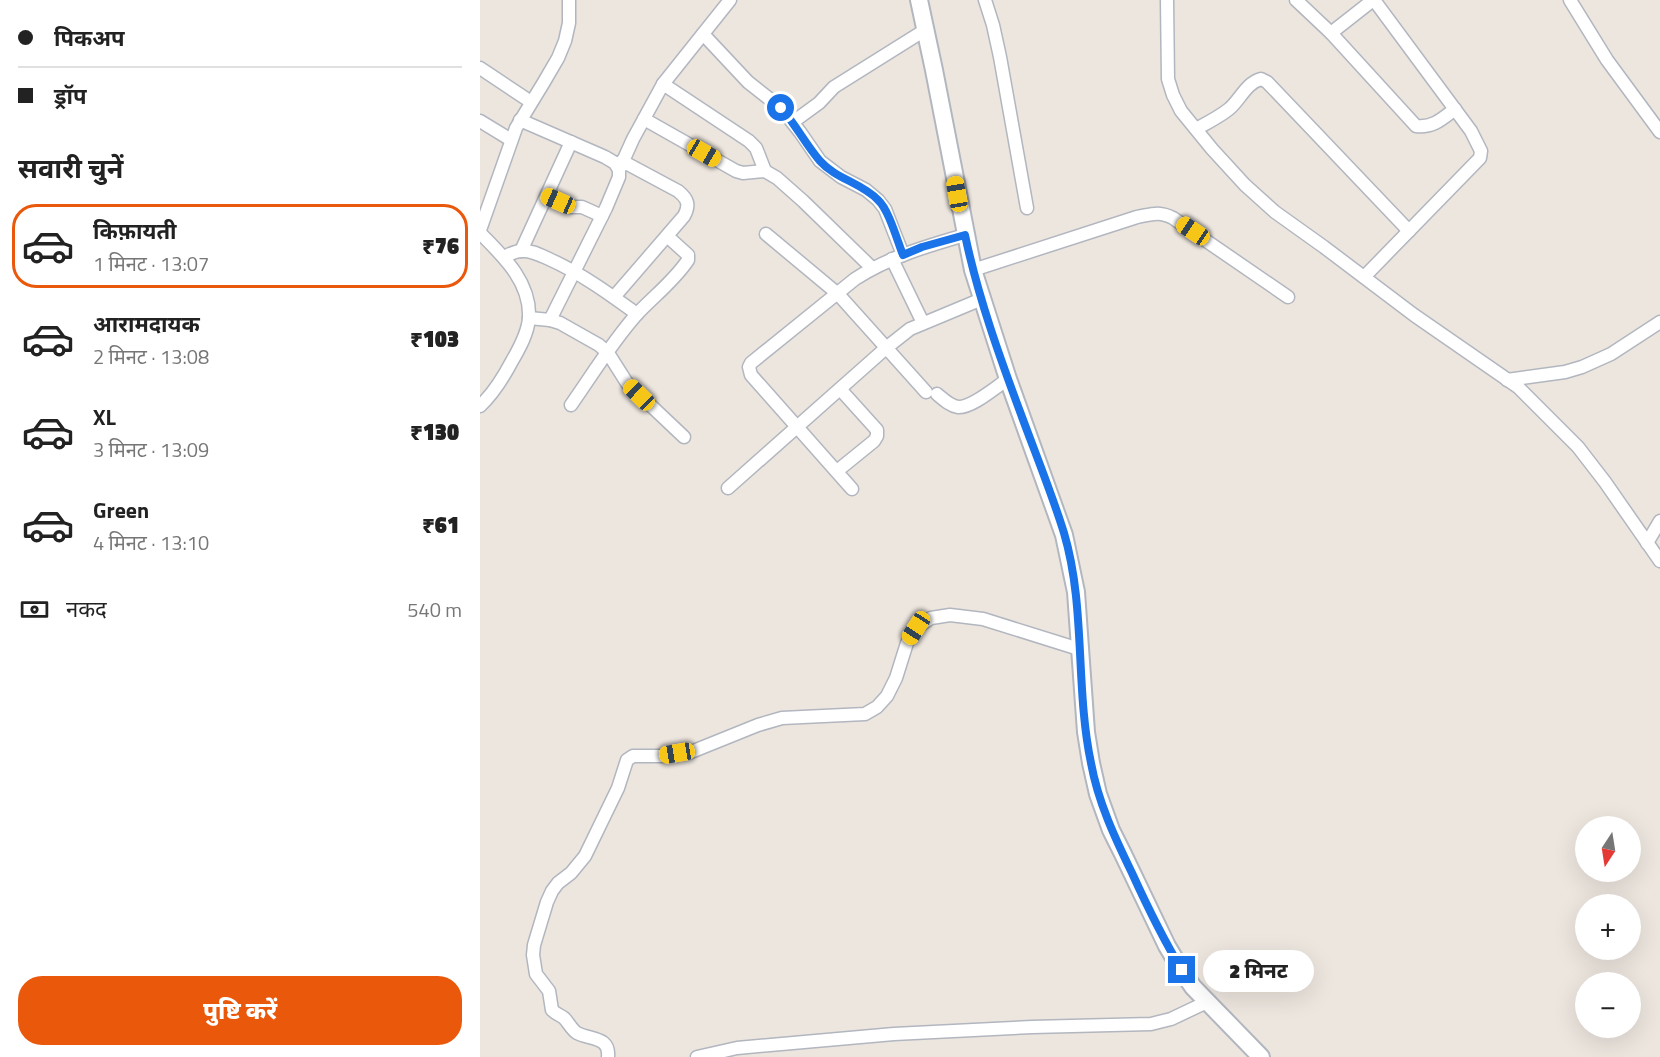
<!DOCTYPE html>
<html lang="hi">
<meta charset="utf-8">
<style>
:root{--surface:#fff;--page:#f6f6f6;--text:#222;--muted:#767676;--line:#e0e0e0;--accent:#ea580c}
body{margin:0;font-family:"Titillium Web","Noto Sans Devanagari",sans-serif;background:var(--page);color:var(--text);height:100vh;display:flex;flex-direction:column;font-size:22px;white-space:nowrap}
*{box-sizing:border-box;margin:0}
p{font-size:20px;color:var(--muted)}
.icon{flex:none;width:33px;height:33px;fill:none;stroke:currentColor;stroke-width:2;stroke-linecap:round;stroke-linejoin:round}
.map{position:relative;flex:1;overflow:hidden}
.sheet{display:flex;flex-direction:column;background:var(--surface);width:480px}
.sheet>*{flex:none}
.hud{display:grid;align-content:center;height:132px;padding:0 18px;background:var(--surface)}
.needle{width:39px;rotate:192deg}
.tools{position:absolute;left:1095px;top:816px;display:grid;gap:12px}
.tools a{display:grid;place-items:center;width:66px;height:66px;border-radius:50%;background:var(--surface);box-shadow:0 6px 24px #0002;font-size:30px}
.end{position:absolute;width:27px;height:27px;margin:-14px;border:8px solid #1a73e8;background:#fff;box-shadow:0 0 0 3px #fff}
.from{border-radius:50%}
.bubble{position:absolute;height:42px;border-radius:21px;background:var(--surface);box-shadow:0 6px 24px #0002;font-size:20px;font-weight:800;line-height:42px;text-align:center}
.car{position:absolute;width:18px;height:36px;margin:-18px -9px;border-radius:8px;box-shadow:0 0 4px 2px #0007;background:linear-gradient(#f5c518 24%,#345 0 40%,#f5c518 0 76%,#345 0 86%,#f5c518 0)}
.hud b{display:flex;align-items:center;gap:21px;height:57px;font-size:22px}
.hud b+b{border-top:2px solid var(--line)}
.hud i{width:15px;height:15px;background:var(--text)}
ul{padding:0;list-style:none}
li{display:flex;align-items:center;gap:18px;height:84px;margin:0 12px 9px;padding:0 6px;border:3px solid transparent;border-radius:24px}
li div{flex:1}
li b{display:block;font-size:22px}
li em{font-style:normal;font-weight:800}
li.on{border-color:var(--accent)}
li>.icon{width:54px;height:54px;stroke-width:1.5}
h2{padding:0 18px;font-size:27px;line-height:72px}
.pay{display:flex;align-items:center;gap:15px;height:66px;padding:0 18px;font-size:22px}
.pay p{margin-inline-start:auto}
.primary-button{display:flex;gap:12px;margin-top:auto;padding:12px 18px}
.primary-button a{flex:1;height:69px;border-radius:24px;background:var(--accent);color:#fff;font-size:24px;font-weight:800;line-height:69px;text-align:center}
main{display:flex;flex:1;min-height:0}
.map>svg:first-child{display:block}
</style>
<main>
<section class="sheet">
<div class="hud">
<b><i class="from"></i>पिकअप</b>
<b><i></i>ड्रॉप</b>
</div>
<h2>सवारी चुनें</h2>
<ul>
<li class="on"><svg class="icon" aria-label="car" viewBox="0 0 24 24"><path d="M5 17H2v-5l4-1 3-4h7l3 4 3 1v5h-3M9 17h6M6 11h13"/><circle cx="7" cy="17" r="2"/><circle cx="17" cy="17" r="2"/></svg><div><b>किफ़ायती</b><p>1 मिनट · 13:07</p></div><em>₹76</em></li>
<li><svg class="icon" aria-label="car" viewBox="0 0 24 24"><path d="M5 17H2v-5l4-1 3-4h7l3 4 3 1v5h-3M9 17h6M6 11h13"/><circle cx="7" cy="17" r="2"/><circle cx="17" cy="17" r="2"/></svg><div><b>आरामदायक</b><p>2 मिनट · 13:08</p></div><em>₹103</em></li>
<li><svg class="icon" aria-label="car" viewBox="0 0 24 24"><path d="M5 17H2v-5l4-1 3-4h7l3 4 3 1v5h-3M9 17h6M6 11h13"/><circle cx="7" cy="17" r="2"/><circle cx="17" cy="17" r="2"/></svg><div><b>XL</b><p>3 मिनट · 13:09</p></div><em>₹130</em></li>
<li><svg class="icon" aria-label="car" viewBox="0 0 24 24"><path d="M5 17H2v-5l4-1 3-4h7l3 4 3 1v5h-3M9 17h6M6 11h13"/><circle cx="7" cy="17" r="2"/><circle cx="17" cy="17" r="2"/></svg><div><b>Green</b><p>4 मिनट · 13:10</p></div><em>₹61</em></li>
</ul>
<div class="pay"><svg class="icon" aria-label="cash" viewBox="0 0 24 24"><path d="M3 7h18v10H3z"/><circle cx="12" cy="12" r="2"/></svg>नकद<p>540 m</p></div>
<div class="primary-button"><a>पुष्टि करें</a></div>
</section>
<div class="map">
<svg width="1180" height="1057" viewBox="0 0 1180 1057">
<rect width="100%" height="100%" fill="#ede6df"/>
<g fill="none" stroke-linecap="round" stroke-linejoin="round">
<g stroke="#b2b6bf" stroke-width="15">
<g id="minor">
<path d="M505,0l8,25 7,32 27,151"/>
<path d="M687,0l1,79 5,16 8,16 31,38 33,36 30,27 49,35 90,68 104,72 60,60 27,35 55,79"/>
<path d="M816,0l35,33 85,93c17,2 26,-7 39,-17"/>
<path d="M1090,0l37,60 53,72"/>
<path d="M851,33l42,-33"/>
<path d="M223,34l45,48 33,26 19,24 20,29 21,16 25,13 12,10 7,9 18,46"/>
<path d="M0,68l51,34"/>
<path d="M183,84l86,57 7,7 9,23"/>
<path d="M164,119l92,52 7,2 22,-2 12,7 26,23 69,67"/>
<path d="M40,120l85,37 10,6 4,7v7l-13,31 -56,112"/>
<path d="M0,121l31,19"/>
<path d="M313,122l26,-19 15,-16 91,-57"/>
<path d="M716,129c11,-6 23,-12 33,-20 11,-9 17,-26 32,-30l6,3 142,149"/>
<path d="M139,170l14,-31 30,-55 67,-84"/>
<path d="M67,196l23,11h12l20,9"/>
<path d="M0,230l36,-102 28,-46 14,-24 7,-17 4,-18v-23"/>
<path d="M0,233c23,23 51,49 49,85 -1,15 -10,31 -17,43 -9,17 -18,32 -32,45"/>
<path d="M286,234l72,60 88,98"/>
<path d="M41,251l50,-109"/>
<path d="M24,257c6,-3 11,-6 18,-6 9,-1 18,4 27,8 33,15 59,34 88,55"/>
<path d="M412,259l31,64"/>
<path d="M493,270l164,-53c16,-3 22,-6 36,1l115,79"/>
<path d="M884,277l116,-119 1,-7 -10,-20 -97,-131"/>
<path d="M134,297l70,-81c6,-11 4,-17 -6,-25l-56,-30"/>
<path d="M49,318l21,2 10,3 39,22 9,8 19,30 57,54"/>
<path d="M1027,380l58,-8 17,-5 29,-13 49,-32"/>
<path d="M457,394c6,5 13,12 21,13 14,1 38,-20 50,-28"/>
<path d="M91,405c21,-30 41,-63 66,-91 17,-18 37,-33 51,-54v-5l-21,-19"/>
<path d="M357,471l37,-30 3,-5v-6l-37,-41"/>
<path d="M248,488l158,-140 24,-19 72,-30"/>
<path d="M372,489l-101,-114 -2,-8 2,-4 104,-84c34,-22 72,-33 110,-44"/>
<path d="M1167,543l13,-22"/>
<path d="M128,1057c2,-21 -18,-17 -31,-24 -6,-4 -8,-10 -13,-15 -4,-3 -8,-4 -12,-8l-3,-19 -13,-17 -3,-19 1,-10 13,-43 5,-11 6,-8 13,-10 14,-17 33,-68 9,-28 6,-4h30l28,-4 67,-27 24,-7 83,-4 12,-7 10,-11 9,-18 11,-35 9,-15 15,-10 19,-3 33,4 96,30"/>
<path d="M217,1057l40,-9 157,-14 138,-7 119,-3 20,-5 36,-17"/>
</g>
</g>
<g stroke="#b2b6bf" stroke-width="20">
<path id="tertiary" d="M439,0l15,70 39,200 35,109 56,156 12,57 10,140 5,31 7,31 13,36 12,24 44,92 15,25 11,16 68,70"/>
</g>
<use href="#minor" stroke="#fff" stroke-width="12"/>
<use href="#tertiary" stroke="#fff" stroke-width="16"/>
</g>
<g fill="none" stroke-linecap="round" stroke-linejoin="round">
<path stroke="#1a73e8" stroke-width="8" d="M301,108c15,17 25,37 39,53 16,18 42,22 58,39 11,10 19,40 25,55l19,-8 43,-12c13,62 35,123 57,182 14,38 30,77 42,116 22,74 11,154 27,230 7,39 24,75 41,110 15,33 31,66 50,97"/>
</g>
</svg>
<div class="tools">
<a><svg class="needle" viewBox="-14 -14 28 28"><path d="M0-13l5 13h-10z" fill="#e53935"/><path d="M0 13l5-13h-10z" fill="#767676"/></svg></a>
<a>+</a>
<a>−</a>
</div>
<i class="end from" style="left:301px;top:108px"></i>
<i class="end" style="left:702px;top:970px"></i>
<div class="bubble" style="left:723px;top:950px;width:111px">2 मिनट</div>
<i class="car" style="left:224px;top:153px;rotate:120deg"></i>
<i class="car" style="left:477px;top:194px;rotate:350deg"></i>
<i class="car" style="left:78px;top:201px;rotate:294deg"></i>
<i class="car" style="left:713px;top:231px;rotate:304deg"></i>
<i class="car" style="left:159px;top:395px;rotate:314deg"></i>
<i class="car" style="left:436px;top:628px;rotate:213deg"></i>
<i class="car" style="left:197px;top:753px;rotate:261deg"></i>
</div>
</main>
